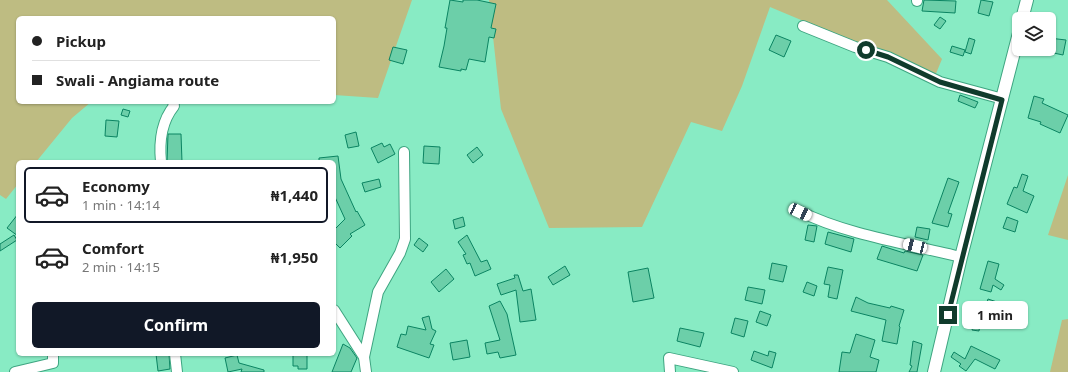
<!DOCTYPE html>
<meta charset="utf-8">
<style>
:root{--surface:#fff;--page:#f2f2f2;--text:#222;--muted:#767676;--line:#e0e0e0;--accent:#111827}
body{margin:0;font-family:"Noto Sans",sans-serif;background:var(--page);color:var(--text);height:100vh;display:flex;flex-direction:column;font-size:15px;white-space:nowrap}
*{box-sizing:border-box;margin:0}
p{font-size:13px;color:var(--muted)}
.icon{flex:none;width:22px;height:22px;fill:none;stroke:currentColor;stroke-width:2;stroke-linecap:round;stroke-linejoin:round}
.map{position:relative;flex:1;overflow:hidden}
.details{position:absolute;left:16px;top:160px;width:320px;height:196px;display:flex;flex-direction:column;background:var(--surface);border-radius:6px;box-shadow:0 1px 3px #0004}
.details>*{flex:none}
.banner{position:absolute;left:16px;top:16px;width:320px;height:88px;border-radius:6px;box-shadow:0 1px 3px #0004;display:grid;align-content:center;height:88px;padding:0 16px;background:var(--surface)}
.buttons{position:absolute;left:1012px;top:12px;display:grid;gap:8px}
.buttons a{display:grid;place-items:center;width:44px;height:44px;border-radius:6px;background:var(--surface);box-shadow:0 1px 3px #0004;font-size:20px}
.end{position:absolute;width:18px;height:18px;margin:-9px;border:5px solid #103b2c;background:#fff;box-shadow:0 0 0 2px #fff}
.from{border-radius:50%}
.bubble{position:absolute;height:28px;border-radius:6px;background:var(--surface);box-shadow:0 1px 3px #0004;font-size:13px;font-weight:700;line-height:28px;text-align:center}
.car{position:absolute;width:12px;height:24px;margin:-12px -6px;border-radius:5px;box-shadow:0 0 3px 1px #0007;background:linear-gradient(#fff 24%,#345 0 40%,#fff 0 76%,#345 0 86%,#fff 0)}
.banner b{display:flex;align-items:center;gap:14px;height:38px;font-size:15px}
.banner b+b{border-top:1px solid var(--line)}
.banner i{width:10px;height:10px;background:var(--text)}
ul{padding:7px 0 0;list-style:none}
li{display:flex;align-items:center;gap:12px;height:56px;margin:0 8px 6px;padding:0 8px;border:2px solid transparent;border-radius:6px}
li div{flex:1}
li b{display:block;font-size:15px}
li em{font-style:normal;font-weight:700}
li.selected{border-color:var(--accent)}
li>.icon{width:36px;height:36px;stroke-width:1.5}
.primary-button{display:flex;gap:8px;margin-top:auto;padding:8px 16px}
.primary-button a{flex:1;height:46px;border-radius:6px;background:var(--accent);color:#fff;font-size:16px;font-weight:700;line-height:46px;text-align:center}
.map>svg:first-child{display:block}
</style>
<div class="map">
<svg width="1068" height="372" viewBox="0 0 1068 372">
<rect width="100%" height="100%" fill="#88ebc4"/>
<g fill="#bebc82">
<path d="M0,0h412l-34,98 -44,-3v-77h-316v84h73l-19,16 -36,44h-18v22l-12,15 -6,-4z"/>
<path d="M489,0h398l55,59 -7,17 -165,-69 -28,79 -20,45 -31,-9 -49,105 -93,1 -48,-119z"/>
<path d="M1068,175v65l-20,-5z"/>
<path d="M1068,319v53h-18l12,-52z"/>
</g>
<g fill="#6ccfa9" stroke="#0b8462">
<path d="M450,0l13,2v-2h14l19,4 -5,24 5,1 -2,9 -5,-1 -4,25 -16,-3 -3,11 -5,-1v2l-22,-4 5,-21 3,-18h-2z"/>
<path d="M924,0l32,1 -1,12 -33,-2z"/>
<path d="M981,0l12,2 -4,14 -11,-3z"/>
<path d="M940,17l6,4 -6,8 -6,-4z"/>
<path d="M776,35l15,6 -7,16 -15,-7z"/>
<path d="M969,38l6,2 -4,14 -6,-2z"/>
<path d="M1049,38l17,2 -3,15 -14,-3z"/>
<path d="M952,46l13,4 -2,6 -13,-4z"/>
<path d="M393,47l14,3 -4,14 -14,-4z"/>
<path d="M960,95l18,7 -3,6 -17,-7z"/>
<path d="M1034,96l10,3 -2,4 26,12 -8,18 -20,-9 1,-2 -13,-4z"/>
<path d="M123,109l7,2 -2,6 -7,-2z"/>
<path d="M106,120l13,1 -2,16 -12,-1z"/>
<path d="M356,132l3,14 -11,2 -3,-13z"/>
<path d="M168,134h13l1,28h-15z"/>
<path d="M382,143l2,4 6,-3 5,10 -17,9 -7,-15z"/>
<path d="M424,146l16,1 -1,17 -16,-1z"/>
<path d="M477,147l6,8 -10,8 -6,-8z"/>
<path d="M338,156l3,23 15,33 1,-1 8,14 -15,9 2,2 -12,12 -6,-6v-12l11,-11 -11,-24v-33h-15v-4z"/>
<path d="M1022,174l6,2 -5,15 11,5 -7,17 -20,-9 7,-17 3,1z"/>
<path d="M948,178l11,4 -11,31 4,1 -4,13 -16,-4z"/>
<path d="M379,179l2,8 -16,5 -3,-9z"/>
<path d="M18,214v22l-11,-8z"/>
<path d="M463,217l2,9 -10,3 -2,-9z"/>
<path d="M1007,217l11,4 -3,11 -12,-4z"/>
<path d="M808,225l9,1 -3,16 -9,-2z"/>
<path d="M917,227l13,2 -2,11 -13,-3z"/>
<path d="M828,232l26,7 -3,13 -26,-8z"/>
<path d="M14,235l3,5 -17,11v-7z"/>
<path d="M467,235l14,27 6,-2 4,9 -16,7 -5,-13 -3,1 -4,-9 3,-1 -8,-12z"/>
<path d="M419,238l9,7 -5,7 -9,-7z"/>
<path d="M882,246l22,7 1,-2 18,4 -6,16 -40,-12z"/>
<path d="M988,261l11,3 -4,15 9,6 -3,5 -8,-5 -2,7 -11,-3z"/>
<path d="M772,263l15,3 -4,16 -14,-3z"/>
<path d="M565,266l5,9 -17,10 -5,-8z"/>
<path d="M828,267l15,3 -6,29 -9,-2 2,-12 -6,-1z"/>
<path d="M648,268l6,30 -21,4 -5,-30z"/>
<path d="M446,269l8,10 -15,13 -8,-10z"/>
<path d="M514,275h4l5,16 8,-2 5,31 -16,2 -4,-32 -15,5 -4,-11 18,-6z"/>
<path d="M807,282l10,4 -3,10 -11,-4z"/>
<path d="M748,287l17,3 -3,14 -17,-4z"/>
<path d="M856,297l12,6 22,5 1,-2 13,4 -5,16 1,1 -3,17 -15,-3 4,-21 -35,-9z"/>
<path d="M988,299l30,10 -6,15 -29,-11z"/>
<path d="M500,301l7,13 9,41 -16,3 -2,-6 -11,2 -2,-11 15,-3 -11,-34z"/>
<path d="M760,311l11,4 -4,11 -11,-4z"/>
<path d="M429,316l3,13 4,2 -6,13 4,1 -5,13 -32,-11 4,-13 5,1 2,-9 18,4 -4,-12z"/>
<path d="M735,318l13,3 -4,16 -13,-4z"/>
<path d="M974,323l6,1 -1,7 -7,-1z"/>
<path d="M680,328l24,5 -4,14 -23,-6z"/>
<path d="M856,334l19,6 -5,17 9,3 -3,12h-37l3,-20 8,1z"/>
<path d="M467,340l3,17 -17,3 -3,-17z"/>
<path d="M913,341l9,3 -5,28h-8l3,-6 -2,-1z"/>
<path d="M343,344l7,4 7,10 -6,14h-19z"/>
<path d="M971,346l29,14 -5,9 -20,-10 -9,12 -7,-5 2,-2 -10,-7 3,-5 11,7z"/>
<path d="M754,351l14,5 1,-5 7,2 -4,15 -21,-8z"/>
<path d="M156,354h13l1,15 -12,2z"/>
<path d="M293,354h14v15h-9v-3h-5z"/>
<path d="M237,355l2,8 25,7v2h-23l1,-3 -14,3 -3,-14z"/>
</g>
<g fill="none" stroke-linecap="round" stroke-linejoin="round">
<g stroke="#3ea581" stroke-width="12">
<g id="minor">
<path d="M917,1v-1"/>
<path d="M803,26l52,21 33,10 52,25 63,17"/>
<path d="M161,162c-2,-20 0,-40 13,-56l-1,-4"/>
<path d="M799,211c48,24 110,33 162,46"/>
<path d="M334,310l30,47 2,15"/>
<path d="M175,354l2,18"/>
<path d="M364,357l14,-65 22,-39 5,-14 -1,-87"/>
<path d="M15,372l38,-9v-9"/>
<path d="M670,372l-1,-14 64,14"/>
</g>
</g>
<g stroke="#3ea581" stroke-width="14">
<g id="tertiary">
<path d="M1022,19l5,-19"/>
<path d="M934,372l27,-115 58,-224"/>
</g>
</g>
<use href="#minor" stroke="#fff" stroke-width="10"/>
<use href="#tertiary" stroke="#fff" stroke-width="12"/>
</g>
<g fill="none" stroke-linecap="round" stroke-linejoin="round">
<path stroke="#103b2c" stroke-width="5" d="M866,50l22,7 52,25 62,18 -54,215"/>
</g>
</svg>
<div class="buttons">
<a><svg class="icon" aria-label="layers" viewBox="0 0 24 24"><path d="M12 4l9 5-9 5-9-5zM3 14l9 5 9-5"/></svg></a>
</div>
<i class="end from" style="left:866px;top:50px"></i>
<i class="end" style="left:948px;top:315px"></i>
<div class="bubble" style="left:962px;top:301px;width:66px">1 min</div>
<i class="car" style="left:800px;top:212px;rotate:115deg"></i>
<i class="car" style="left:915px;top:246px;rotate:284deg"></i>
<div class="banner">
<b><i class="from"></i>Pickup</b>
<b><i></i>Swali - Angiama route</b>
</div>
<section class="details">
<ul>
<li class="selected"><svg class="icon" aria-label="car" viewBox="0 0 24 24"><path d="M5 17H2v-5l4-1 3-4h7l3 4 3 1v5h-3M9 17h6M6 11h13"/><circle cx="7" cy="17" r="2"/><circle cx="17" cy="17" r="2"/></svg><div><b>Economy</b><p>1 min · 14:14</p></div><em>₦1,440</em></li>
<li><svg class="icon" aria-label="car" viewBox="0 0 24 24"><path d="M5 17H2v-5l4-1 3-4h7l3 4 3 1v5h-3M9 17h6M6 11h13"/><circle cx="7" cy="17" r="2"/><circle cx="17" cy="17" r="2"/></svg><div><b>Comfort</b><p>2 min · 14:15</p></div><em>₦1,950</em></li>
</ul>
<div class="primary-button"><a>Confirm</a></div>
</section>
</div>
